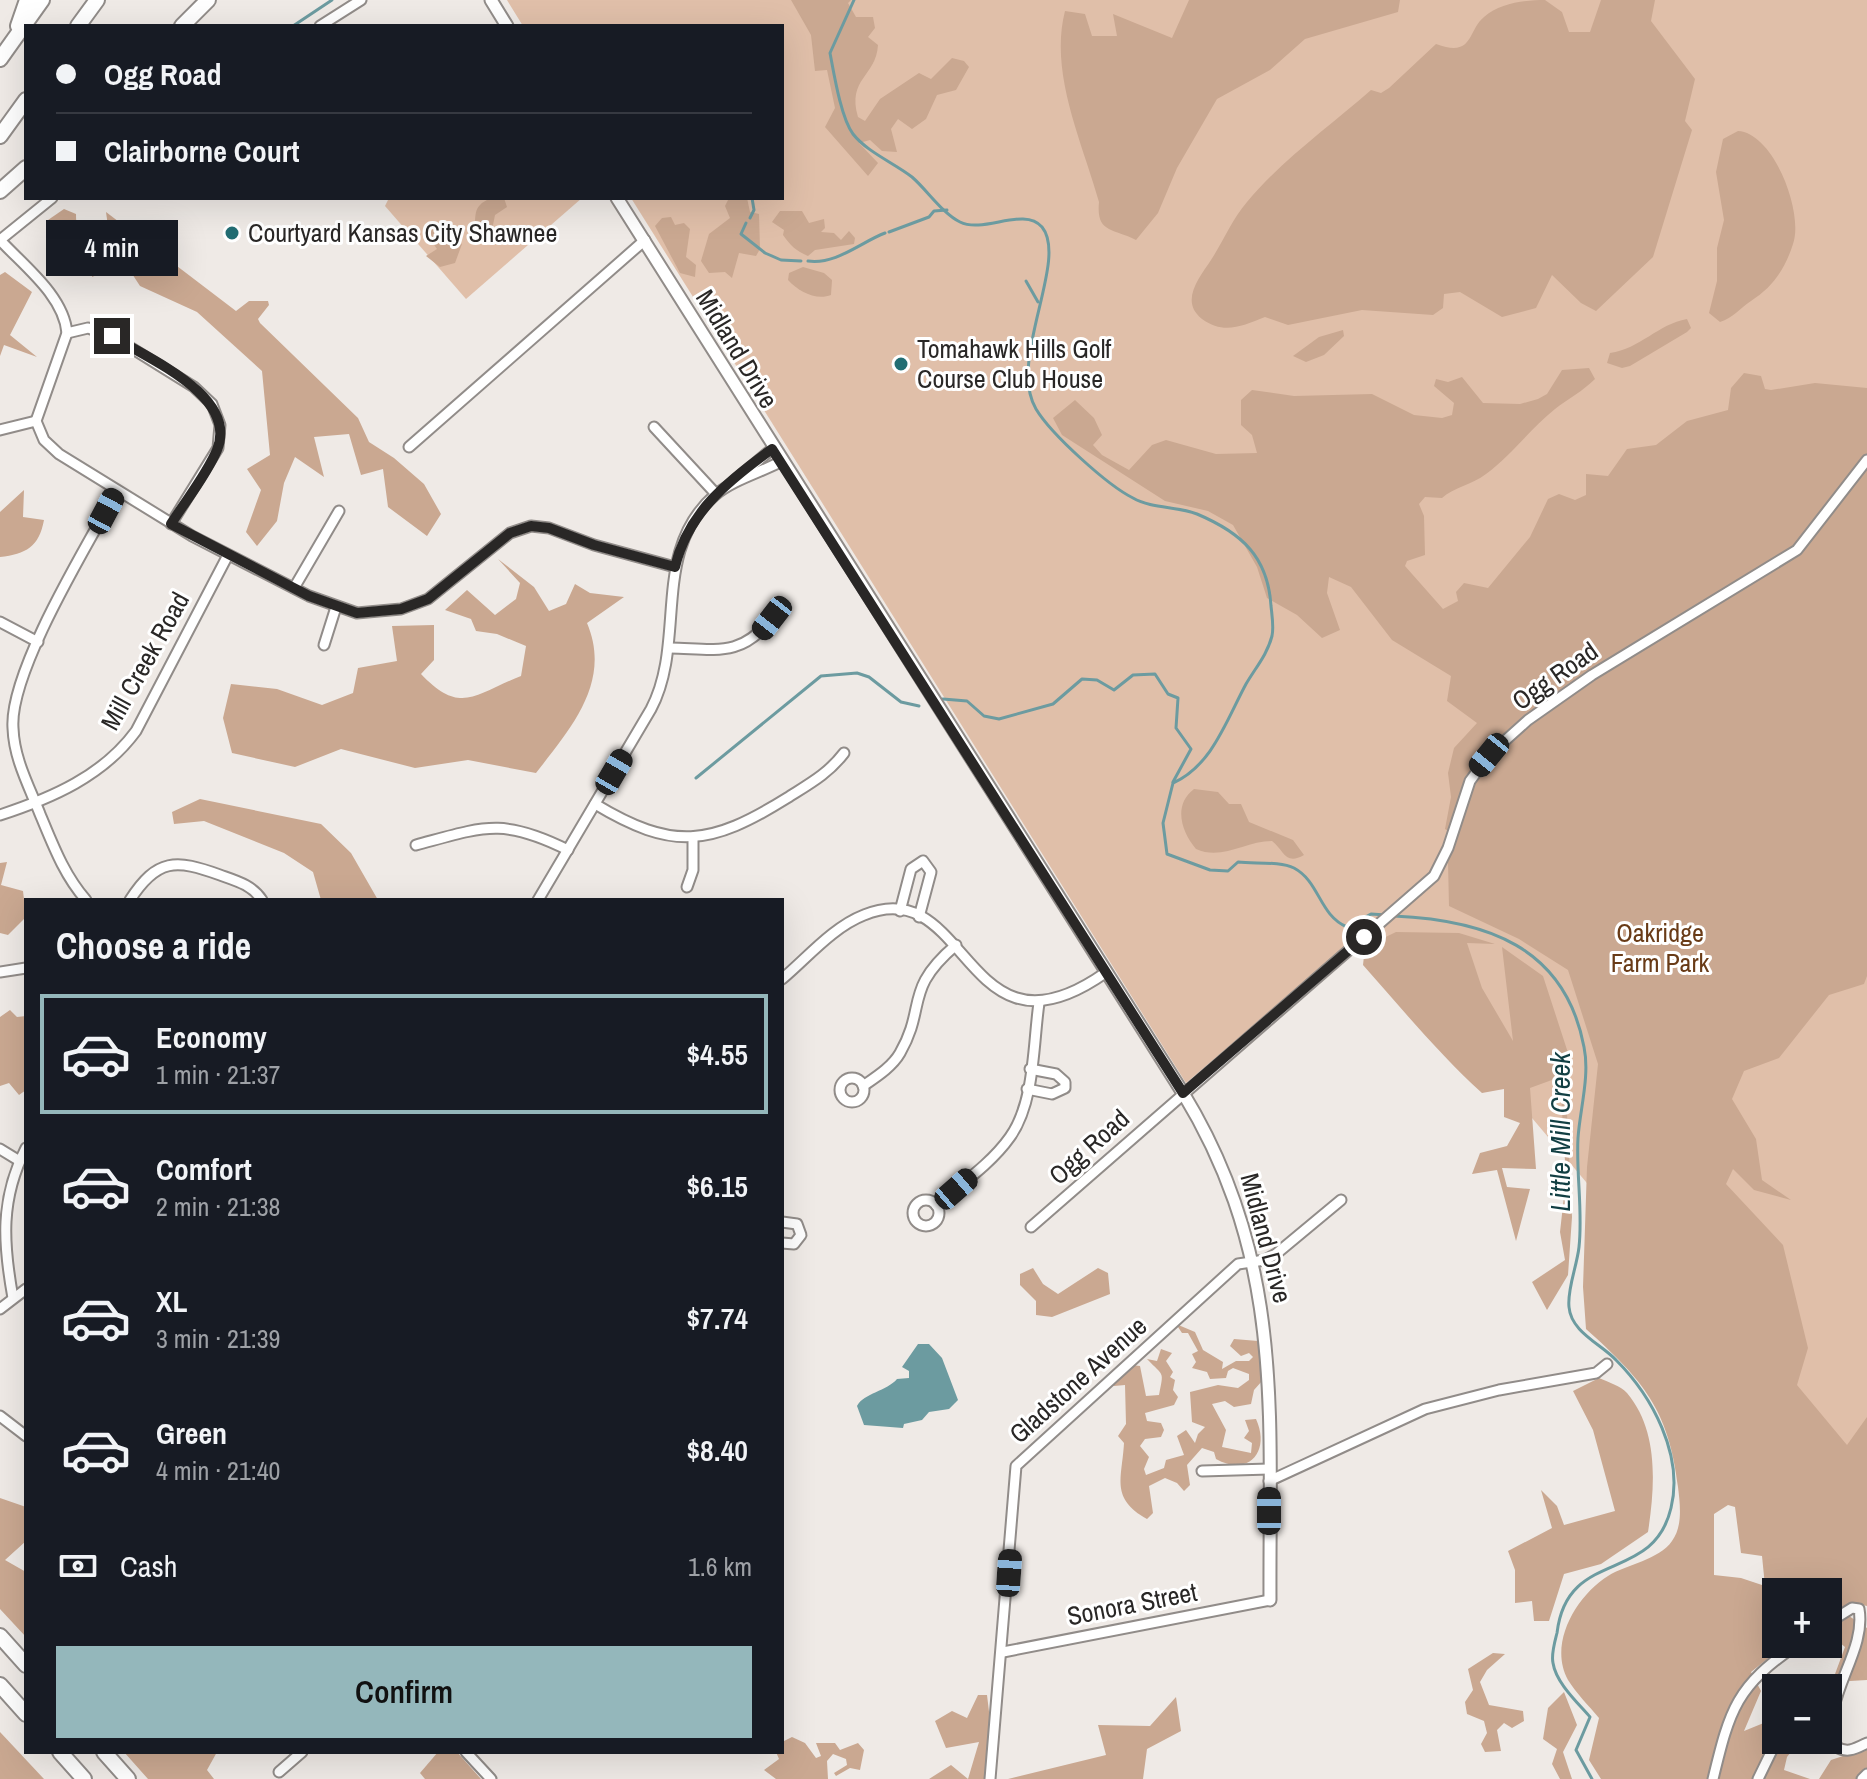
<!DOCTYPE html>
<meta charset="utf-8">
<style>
:root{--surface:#171b24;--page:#242831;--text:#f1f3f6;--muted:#9ea1a6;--line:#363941;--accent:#94b7bb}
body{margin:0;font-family:"Archivo Narrow",sans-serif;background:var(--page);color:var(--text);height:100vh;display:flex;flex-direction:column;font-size:30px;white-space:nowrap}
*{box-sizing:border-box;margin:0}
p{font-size:26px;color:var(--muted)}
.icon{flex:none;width:44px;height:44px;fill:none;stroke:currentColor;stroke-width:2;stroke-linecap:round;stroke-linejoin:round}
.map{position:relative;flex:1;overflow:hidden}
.panel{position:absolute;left:24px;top:898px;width:760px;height:856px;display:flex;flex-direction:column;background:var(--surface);border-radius:0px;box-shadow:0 8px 32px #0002}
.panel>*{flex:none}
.banner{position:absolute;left:24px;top:24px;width:760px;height:176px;border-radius:0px;box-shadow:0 8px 32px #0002;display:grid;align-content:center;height:176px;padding:0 32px;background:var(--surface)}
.buttons{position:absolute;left:1762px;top:1578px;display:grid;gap:16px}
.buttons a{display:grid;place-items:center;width:80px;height:80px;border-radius:0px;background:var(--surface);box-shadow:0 8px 32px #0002;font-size:40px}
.end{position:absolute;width:36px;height:36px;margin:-18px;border:10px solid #292726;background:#fff;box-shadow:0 0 0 4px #fff}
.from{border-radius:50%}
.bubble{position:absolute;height:56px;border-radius:0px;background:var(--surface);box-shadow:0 8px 32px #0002;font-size:26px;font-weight:600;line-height:56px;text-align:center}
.car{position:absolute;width:24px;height:48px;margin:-24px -12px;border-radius:10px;box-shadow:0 0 6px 2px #0007;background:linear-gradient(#222 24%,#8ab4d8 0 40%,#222 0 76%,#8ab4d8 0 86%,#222 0)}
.banner b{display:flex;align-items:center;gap:28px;height:76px;font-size:30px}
.banner b+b{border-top:2px solid var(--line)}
.banner i{width:20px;height:20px;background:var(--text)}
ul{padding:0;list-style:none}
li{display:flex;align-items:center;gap:24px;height:120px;margin:0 16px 12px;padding:0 16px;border:4px solid transparent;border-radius:0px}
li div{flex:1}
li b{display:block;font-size:30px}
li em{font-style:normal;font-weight:600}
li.selected{border-color:var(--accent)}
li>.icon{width:72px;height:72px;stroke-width:1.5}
h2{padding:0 32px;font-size:36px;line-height:96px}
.pay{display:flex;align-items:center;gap:20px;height:88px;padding:0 32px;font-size:30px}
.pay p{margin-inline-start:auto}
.cta{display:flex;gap:16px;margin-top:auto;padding:16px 32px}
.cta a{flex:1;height:92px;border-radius:0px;background:var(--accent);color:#111;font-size:32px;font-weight:600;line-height:92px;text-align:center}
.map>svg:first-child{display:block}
</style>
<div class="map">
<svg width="1867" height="1779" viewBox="0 0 1867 1779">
<rect width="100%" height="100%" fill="#efeae6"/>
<g fill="#e0bfa9">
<path d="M507,0h1360v1515l-497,-589 -184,157 -555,-885h151v-172h-259z"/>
<path d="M389,198h193l-116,101 -81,-93z"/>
</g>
<g fill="#caa891" fill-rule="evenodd">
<path d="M791,0h60l-3,3 8,14h17l2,11 -7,9 10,8c-2,32 -31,33 -20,72l7,4 15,-22 39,-26 12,6 21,-21 12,3 5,6 -13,23 -19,5 -11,24 -14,10 -14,-10 -7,10 6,23 -15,-1 -12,-11 -11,3 19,20 -10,13 -43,-49 10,-19 -8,-38 -12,1 -4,-36z"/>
<path d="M1189,0h211l-2,12 -93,27 -35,31 -53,29 -40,69 -19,45 -22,27c-24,-12 -40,-7 -37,-38 -17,-61 -50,-129 -34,-191l20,3 7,22h25l-4,-22 59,24z"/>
<path d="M1545,0l17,12 7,20h21l11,-32h54l-4,21 44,58 -10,42 7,9 -39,127 -57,54 -15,-8 -29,-28 -16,33 -34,9 -42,-25 -16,2 -1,14 -10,7 -71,-5 -74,15 -23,-8c-23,9 -41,18 -63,2 -23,-18 -2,-42 9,-59 12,-18 21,-41 36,-58 35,-42 83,-76 124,-112l10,3 8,-5 47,-44c38,14 31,-13 48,-27 16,-14 41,-17 61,-17z"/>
<path d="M1738,131c36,2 66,82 55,113 -8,25 -20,43 -42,57 -11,7 -18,17 -31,21l-11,-9 8,-32v-33l7,-28 -8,-48 7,-33z"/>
<path d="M491,198h13l3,9 -12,8 -3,15 -19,3c5,-17 -3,-26 18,-35z"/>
<path d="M729,198h18l3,14 9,2 1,35 -4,7 -17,-3 -7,25 -7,-6 -16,1 -8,-12 8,-27 21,-16 -5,-12z"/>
<path d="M64,209l12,5c0,23 8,36 29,45l6,-11 -5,-36 130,99 13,-10h19l1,4 -11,14 2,4 98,95 11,24 25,16 30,26 17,30 -14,22 -39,-29 -5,-38 -22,6 -12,-41 -35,3 10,40 -29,-20 -11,26 -7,38 -20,25 -11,-14 15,-42 -14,-21 23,-14 -8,-84 -65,-59 -57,-26 -15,-23 -33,14 2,-19 -18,-13 -22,15 -6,-40z"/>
<path d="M780,211h22l7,12 15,-4 1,9 -4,4 13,1 7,7 8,-9 6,7 -1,6 -39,6 -7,6c-12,-5 -18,-11 -25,-21l1,-5 -12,-8z"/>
<path d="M671,217l4,8 9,-2 6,6 -4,28 10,8 -1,12 -15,-4 -25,-47 7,-8z"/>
<path d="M435,225l6,2 1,9 20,8 -7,19 -15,4 -14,-11 11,-7 -9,-13z"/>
<path d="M803,267l21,6 8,7 -1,15c-15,6 -33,-4 -43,-15l1,-7z"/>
<path d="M5,272l27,20 -22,43 27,22 -33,-12 -4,11v-81z"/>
<path d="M1687,319l4,9 -4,4 -57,34 -8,2 -15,-5 3,-10c30,-4 48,-29 77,-34z"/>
<path d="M1343,330l1,6 -20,19 -18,7 -13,-6 26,-19z"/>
<path d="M1589,368l6,11c-12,12 -27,20 -40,30 -25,20 -44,47 -69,65 -14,11 -32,13 -44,24l-17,-1 -6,7 5,12 1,39 -18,6 -2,5 38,43 15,-8 -2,-9 8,-9 24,5 42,-51 18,-38 11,-5 16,6 11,-5v-21l22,2 19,-27 29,-4 31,-24 41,-11 3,-22 13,-15 17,3 4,13 6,1 44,-7 52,5v588l-3,8 -35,11 -50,63 -35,13 -12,28 24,40 6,41 29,20 -37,-10 -21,-21 -7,15 57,61 25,103 -11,37 50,60 20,-28v189l-14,-3 -25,11v-22h-52v52h10l-35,28 10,19 -17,40 32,-13v22h24l-13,17 -3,13 26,9h-209l-12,-19 10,-42c-10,-12 -23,-25 -31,-38 -20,-36 8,-84 40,-104 19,-12 51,-16 64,-35 11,-15 8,-37 6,-54 -9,-77 -35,-107 -92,-158l-3,-42 4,-120 11,-103 -30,-94 -49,-31 -70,-33 -1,-44 10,-25 -13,-8 6,-32 -3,-24 6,-25 23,-25 -30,-22 4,-25 -59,-36 -41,-53 -22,-10 -2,16 13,37 -18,8 -25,-23 -30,-17 -10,-31 -24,-42 -25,-14 -43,-10 -103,-66 -9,-17 22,-18 19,18 8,17 -9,10 9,10 27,15 23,-25 14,-5 50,14 41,-1 -5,-18 -11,-10v-25l11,-10 42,6 78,-2 42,21 28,3 10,-3 2,-12 -20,-17 2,-7 12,3 14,-5 21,26 37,1 18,-5 9,-5 15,-24zM1728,1505l7,2 6,46 21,3 3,30 -24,-8 -27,-3v-61z"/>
<path d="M24,490l-1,27 21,3c-5,27 -18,34 -44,37v-45z"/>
<path d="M498,559l36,28 15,24 17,-7 9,-20 15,9 34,4 -37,26c25,59 -16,105 -51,150l-68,-13 -53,8 -74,-19 -46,18 -63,-14 -9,-35 8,-34 46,5 45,16 31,-12 5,-25 39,-7 -5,-35 42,-1v35l-13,14c40,42 54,20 100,2l5,-30 -29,-12 -21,-3 -5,-12 -26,-9 22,-20 28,25 21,-16 4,-16z"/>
<path d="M1194,789l24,3 11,12h12l8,18 44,18 11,15c-19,11 -20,-5 -32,-14 -27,0 -50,20 -76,8 -15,-18 -23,-44 -2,-60z"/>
<path d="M200,799l121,25 30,29 27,47h-57l-8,-28 -29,-19 -80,-32 -30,3 -2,-12z"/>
<path d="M7,862l-6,23 22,6 3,26 -18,18 -8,-2v-70z"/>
<path d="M1396,932l63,1 36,11 -28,-1 15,45 31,53 -11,-94 41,29 28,86 -5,30 6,125 -4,58 -21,35 -15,-28 33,-22 -5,-28 6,-54 -6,-101 -30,11 6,81 -34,-1 5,19 23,2 -14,52 -19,-71 -25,4 8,-21 27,-7 13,-23 -16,-6v-28l-22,4c-43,-39 -80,-84 -119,-128l2,-18z"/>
<path d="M10,1010l7,7 9,-1v74l-7,5 -10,-12 -9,3v-69z"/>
<path d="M1033,1268l10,16 15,10 40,-26 10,5 2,21 -58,23 -16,-2v-14l-16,-16v-11z"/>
<path d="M1176,1324l19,8 8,18 20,12 -1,7 14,-8h13l4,-4 -4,-4 -8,3 -11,-10 4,-7 24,2 4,40 -8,9 -3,14 -17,3 -9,-6 -13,3 14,26 -4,17 29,6 1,-10 -8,-5 5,-7 -4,-11 11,-1c15,33 -8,58 -40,40l-2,-7 -12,-4 -15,17 3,20 -6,6 -7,-8 -12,-5 -16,8 4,27 -6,6c-37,-21 -25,-40 -23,-76l-6,-7 8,-12 -1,-39 -11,1 -2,-5 20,-16 8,1 6,30 13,-1c5,-25 5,-18 -12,-36l10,2 4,-12 11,4 -6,8 7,11 -3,5 5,3 -2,10 5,7 -4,8 -29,8 2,8 14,2 3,7 -3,7 -16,2 -5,7 9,11 -5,12 2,6 18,-7 2,-8 18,-5 -7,-19 9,-6 9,13 3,-9 7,-7 -13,-5 -2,-30 28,-7 20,3 11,-8v-6l-16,-6 -5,3 -2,7 -16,1 -3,-7 -15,-4 4,-6 -4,-8 6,-3 -10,-18h-6z"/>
<path d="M1599,1378c9,4 22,8 28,15 32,38 28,93 21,139l-47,32 -37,10 -15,47h-15l-2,-20 -17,2v-33l-7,-19 44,-23 -11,-38 16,16 7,19 51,-14 -22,-81 -20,-39z"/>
<path d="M0,1498l26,9v34l-21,19 21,12v65l-26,-28z"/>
<path d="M1849,1616l18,12v52l-17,1 -15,-7 10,-27 -17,-14v-16z"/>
<path d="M1493,1653l12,1 -18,16 -7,12 9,23 34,6 1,10 -12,7 -8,-5 -7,7 4,21 -16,1 -4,-8 6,-11 -3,-12 -17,-7 -2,-12 8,-12 -5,-21z"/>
<path d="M1564,1692l13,33 -14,27 9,27h-12l-8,-15 5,-15 -14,-10 5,-31z"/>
<path d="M978,1695h9l4,33 -7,51h-55l22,-14 17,14 11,-37 -33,6 -11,-27 17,-10 15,7z"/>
<path d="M1176,1697l5,34 -34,18 -4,30h-135l98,-24 -8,-30 52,1z"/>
<path d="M0,1732l44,47h-44z"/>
<path d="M792,1737l13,6 11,15 5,-2 -5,-13h19l5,7 18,-7 6,7 -4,20 -10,-2 -14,8 -2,-3 13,-8 -1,-6 -13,-5 -6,7 1,18h-52l-12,-9 15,-11 -3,-7h6v-10z"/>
<path d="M1867,1738v41h-48l12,-19 30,-10z"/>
<path d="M124,1752h93l-10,18 7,9h-66z"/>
<path d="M438,1752h19l24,27h-56l-5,-6z"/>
</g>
<path fill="#6c9ba0" d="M918,1344h11l13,14 16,42 -9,9 -20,3 -7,8 -18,4 -1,4 -39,-3 -7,-19c7,-13 30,-15 40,-27l12,-1v-7l-7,-4z"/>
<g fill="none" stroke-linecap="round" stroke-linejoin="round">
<g stroke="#6c9ba0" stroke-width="3">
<path d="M854,0l-24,53c4,21 11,65 23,81 14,18 41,29 59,43 15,13 31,37 48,45 24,12 64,-16 82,5 27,33 -35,134 -6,182 15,25 71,76 97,89 19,11 45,8 64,16 45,19 71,43 74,92 1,10 3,21 1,30 -5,19 -16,31 -26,48 -19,35 -34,82 -73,99l-10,40 4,31 43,16 18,1 10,-9c16,2 42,-1 56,6 26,14 25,47 53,59l24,-13 15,1"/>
<path d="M293,26l39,-26"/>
<path d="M750,218l4,-8 -2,-12"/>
<path d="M746,223l-5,11 24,19 16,7 20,1"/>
<path d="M889,232l40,-15 5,-6 13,-1"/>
<path d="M808,261c28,4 53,-19 77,-28"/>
<path d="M1026,281l12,21"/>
<path d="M943,699l24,2 17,15 15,3 54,-15 29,-25 15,1 17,10 19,-15 22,-1 13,20 10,4 -2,30 15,21 -18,33"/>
<path d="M696,778l125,-102 36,-3 12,4 32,25 18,4"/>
<path d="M1394,916c91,4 171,30 190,131 6,29 -4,62 -6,91 -2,36 5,73 1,109 -2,19 -12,42 -10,60 2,25 32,37 47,53 36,36 68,95 55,148 -18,77 -104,39 -114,125 -2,8 -6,21 -4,30 3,20 25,40 37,54l-14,33 16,29"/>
</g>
<g stroke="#918c89" stroke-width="13">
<g id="minor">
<path d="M320,26l41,-26"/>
<path d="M0,240c24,26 64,56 67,93l-31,88 8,19 15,14 133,82 117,60 48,17 44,-4 27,-10 82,-66 21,-7 18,2 45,17 81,22"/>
<path d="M0,240l52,-42"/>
<path d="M67,333l21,-5 24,8 82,51 18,17 8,21 -2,23 -47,76"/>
<path d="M654,427l62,67"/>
<path d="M0,430l36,-9"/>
<path d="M409,447l236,-207"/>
<path d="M733,482l39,-33"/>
<path d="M294,588l45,-77"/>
<path d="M0,622l38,20"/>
<path d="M324,645l12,-38"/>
<path d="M670,648c46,1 71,10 102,-30"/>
<path d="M595,804c78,47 115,42 192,-6 22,-14 41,-24 57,-45"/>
<path d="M0,815c52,-17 103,-39 136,-84l92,-176"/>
<path d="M416,845c67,-18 86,-28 152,5"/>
<path d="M687,887l6,-17v-33"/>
<path d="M86,900c-22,-25 -33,-55 -46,-86 -11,-28 -26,-55 -27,-86 -4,-56 75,-184 104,-237"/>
<path d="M130,900c27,-42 46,-41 90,-25 17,6 32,10 42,25"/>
<path d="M538,900l113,-191c36,-68 -1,-158 64,-214 18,-15 44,-22 65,-33"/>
<path d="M900,911l11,-42 12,-8 8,11 -12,45"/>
<path d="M0,972l26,-4"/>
<path d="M782,979c25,-21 51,-52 82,-64 106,-44 100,157 241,58"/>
<circle cx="852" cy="1090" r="12"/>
<path d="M863,1086c13,-9 29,-19 37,-33 27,-47 3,-63 56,-108"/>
<path d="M1027,1089l25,5 13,-6v-6l-9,-8 -26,-5"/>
<path d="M0,1149l18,11"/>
<circle cx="926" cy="1213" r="13"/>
<path d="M936,1205c25,-21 55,-41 74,-68 25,-35 23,-93 29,-134"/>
<path d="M782,1222l15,2 4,11 -7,9 -12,-1"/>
<path d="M1031,1227l403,-351 14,-28 22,-67 19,-26 39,-35 64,-45 205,-125 70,-90"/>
<path d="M13,1298c-10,-55 -13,-99 13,-150"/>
<path d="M0,1309l26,-20"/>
<path d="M0,1416l26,20"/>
<path d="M1202,1471l67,-2"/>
<path d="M1269,1481l156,-72 74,-19 97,-17 11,-9"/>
<path d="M1828,1623l24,-15 7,1c8,45 -40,90 -24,137 12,8 20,3 32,-3"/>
<path d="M1003,1652l267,-52"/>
<path d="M466,1752l25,27"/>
<path d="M279,1772l23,-20"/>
<path d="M990,1779l26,-313 222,-202 27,-4 11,-6 65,-54"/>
<path d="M1713,1779c17,-70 23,-93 85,-135"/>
<path d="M1758,1779l19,-39"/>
<path d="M1862,1779l5,-5"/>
</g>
</g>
<g stroke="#918c89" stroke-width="15">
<g id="major">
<path d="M491,0l16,26"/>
<path d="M617,198l566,895c102,167 86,320 87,507"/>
</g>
</g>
<g stroke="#918c89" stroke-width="18">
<g id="highway">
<path d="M18,26l9,-26"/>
<path d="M78,26l19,-26"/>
<path d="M182,26l26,-26"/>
<path d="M0,59l42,-59"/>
<path d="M0,136l26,-36"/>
<path d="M0,191l26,-23"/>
<path d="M0,1636l26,29"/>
<path d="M0,1685l26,29"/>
<path d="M60,1752l24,27"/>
<path d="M104,1752l24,27"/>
</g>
</g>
<use href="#minor" stroke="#fff" stroke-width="9"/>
<use href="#major" stroke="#fff" stroke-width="11"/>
<use href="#highway" stroke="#fff" stroke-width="14"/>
</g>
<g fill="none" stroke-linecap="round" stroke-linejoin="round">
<path stroke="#292726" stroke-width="10" d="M112,336c36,23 127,60 105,114 -11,26 -31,50 -46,74l138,72 48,17 44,-4 27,-10 82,-66 21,-7 18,2 45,17 81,22c13,-55 54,-87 97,-118l411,644 181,-156"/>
</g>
<g fill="#226d73" stroke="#fff" stroke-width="3">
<circle cx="232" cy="233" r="8"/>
<circle cx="901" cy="364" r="8"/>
</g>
<g text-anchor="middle" stroke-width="6" stroke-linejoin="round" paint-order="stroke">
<g font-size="26" fill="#292726" stroke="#fff" text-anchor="start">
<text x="248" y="242">Courtyard Kansas City Shawnee</text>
<text x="917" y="358">Tomahawk Hills Golf<tspan x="917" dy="30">Course Club House</tspan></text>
</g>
<g font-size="26" fill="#292726" stroke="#fff">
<text transform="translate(737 349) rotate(59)" y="9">Midland Drive</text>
<text transform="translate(145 661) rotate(-61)" y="9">Mill Creek Road</text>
<text transform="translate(1555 676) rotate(-35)" y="9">Ogg Road</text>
<text transform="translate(1089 1147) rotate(-42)" y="9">Ogg Road</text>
<text transform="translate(1266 1238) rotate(75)" y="9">Midland Drive</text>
<text transform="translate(1078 1380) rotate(-42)" y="9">Gladstone Avenue</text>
<text transform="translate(1132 1604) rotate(-11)" y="9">Sonora Street</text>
</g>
<g font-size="26" fill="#693b17" stroke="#fff">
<text x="1660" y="942">Oakridge<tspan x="1660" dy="30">Farm Park</tspan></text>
</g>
<g font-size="28" font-style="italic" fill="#123f43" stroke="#fff">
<text transform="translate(1560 1132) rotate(-90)" y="10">Little Mill Creek</text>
</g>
</g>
</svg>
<div class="buttons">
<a>+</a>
<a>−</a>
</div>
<i class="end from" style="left:1364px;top:937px"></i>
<i class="end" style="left:112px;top:336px"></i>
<div class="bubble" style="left:46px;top:220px;width:132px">4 min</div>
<i class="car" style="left:106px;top:511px;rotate:28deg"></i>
<i class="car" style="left:772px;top:618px;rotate:218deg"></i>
<i class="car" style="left:1489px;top:755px;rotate:219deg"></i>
<i class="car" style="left:614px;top:772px;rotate:30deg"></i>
<i class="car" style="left:956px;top:1189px;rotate:49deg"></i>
<i class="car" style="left:1269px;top:1511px;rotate:0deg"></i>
<i class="car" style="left:1009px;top:1573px;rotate:4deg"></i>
<div class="banner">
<b><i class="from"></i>Ogg Road</b>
<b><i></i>Clairborne Court</b>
</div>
<section class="panel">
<h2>Choose a ride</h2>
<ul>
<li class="selected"><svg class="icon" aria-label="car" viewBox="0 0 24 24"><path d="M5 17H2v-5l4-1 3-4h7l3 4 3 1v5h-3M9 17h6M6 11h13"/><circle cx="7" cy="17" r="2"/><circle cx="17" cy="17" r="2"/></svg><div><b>Economy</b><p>1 min · 21:37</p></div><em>$4.55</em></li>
<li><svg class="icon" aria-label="car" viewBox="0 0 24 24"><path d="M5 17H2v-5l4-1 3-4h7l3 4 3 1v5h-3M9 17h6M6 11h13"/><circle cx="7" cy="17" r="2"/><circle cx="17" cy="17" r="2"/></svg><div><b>Comfort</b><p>2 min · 21:38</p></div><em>$6.15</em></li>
<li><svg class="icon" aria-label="car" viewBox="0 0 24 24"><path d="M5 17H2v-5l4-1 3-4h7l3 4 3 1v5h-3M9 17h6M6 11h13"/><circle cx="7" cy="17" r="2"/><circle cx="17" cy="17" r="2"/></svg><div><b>XL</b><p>3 min · 21:39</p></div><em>$7.74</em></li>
<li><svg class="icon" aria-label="car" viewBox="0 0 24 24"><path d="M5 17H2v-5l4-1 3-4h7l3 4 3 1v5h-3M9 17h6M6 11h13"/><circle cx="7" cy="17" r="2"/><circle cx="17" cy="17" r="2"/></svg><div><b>Green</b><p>4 min · 21:40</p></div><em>$8.40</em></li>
</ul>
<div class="pay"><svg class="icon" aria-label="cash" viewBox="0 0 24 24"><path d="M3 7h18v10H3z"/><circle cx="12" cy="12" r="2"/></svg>Cash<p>1.6 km</p></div>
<div class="cta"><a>Confirm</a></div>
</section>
</div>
